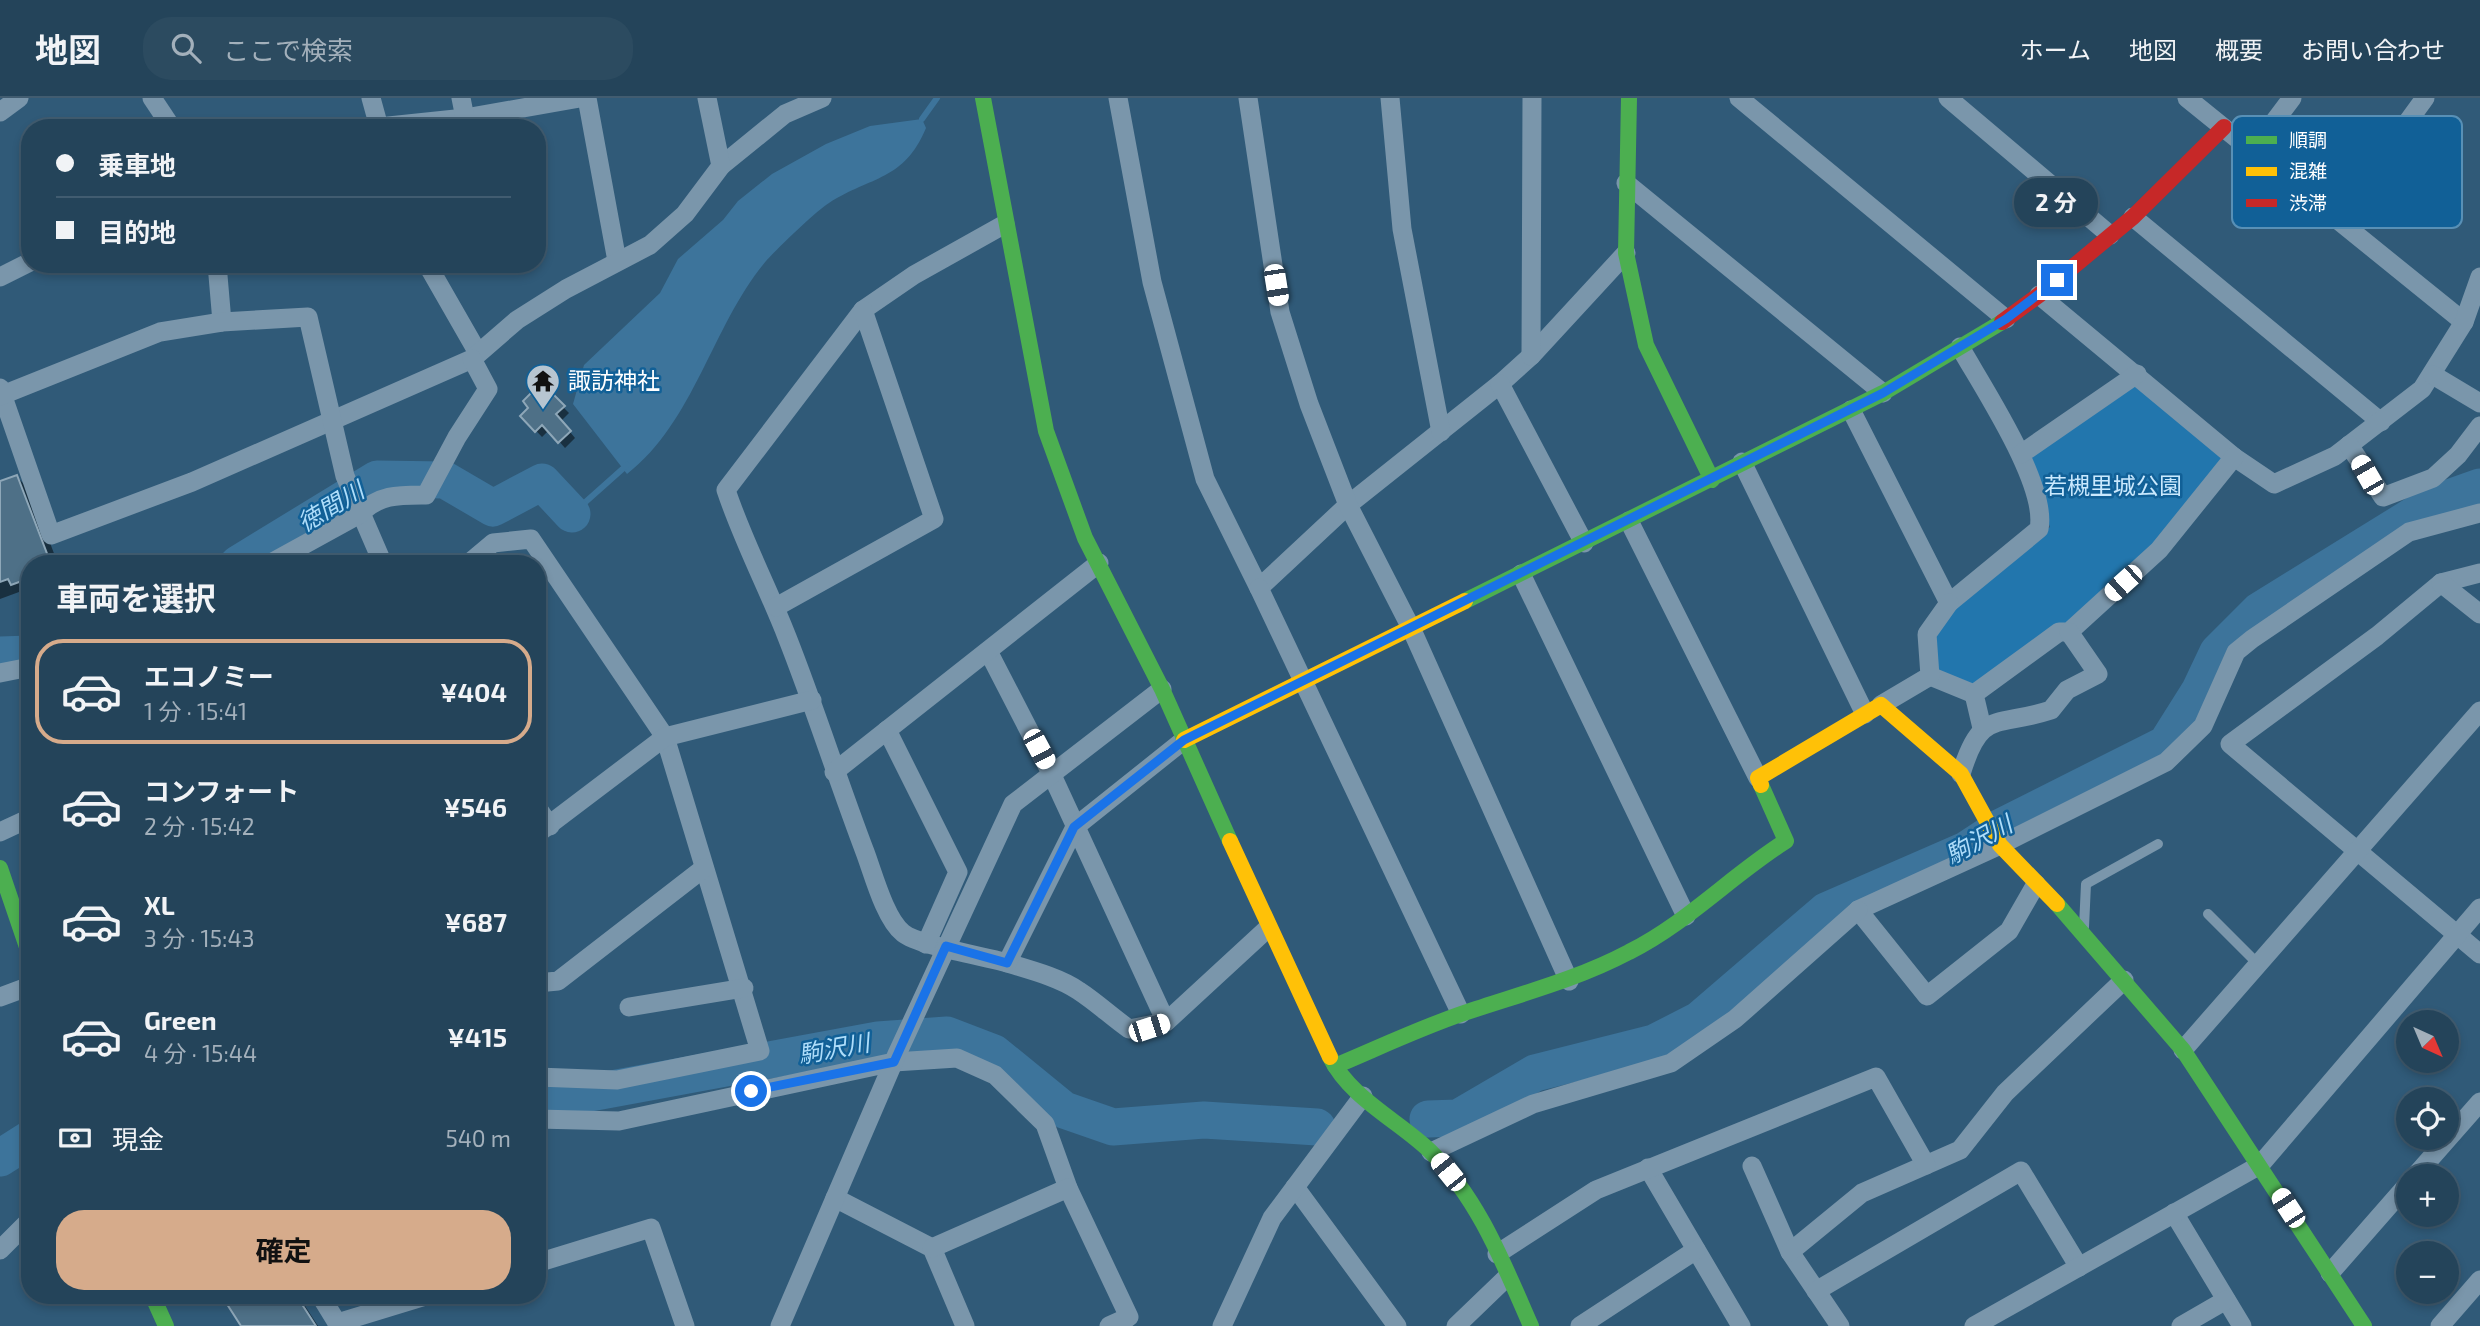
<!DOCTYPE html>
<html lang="ja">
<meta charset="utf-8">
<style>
:root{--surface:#24445a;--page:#2c4b60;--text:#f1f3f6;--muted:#a3b0bb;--line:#415c70;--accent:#d6ab8b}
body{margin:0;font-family:"Exo 2","Noto Sans JP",sans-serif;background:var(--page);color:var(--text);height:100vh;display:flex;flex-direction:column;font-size:26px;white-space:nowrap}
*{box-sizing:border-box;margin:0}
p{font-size:23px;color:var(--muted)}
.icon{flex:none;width:38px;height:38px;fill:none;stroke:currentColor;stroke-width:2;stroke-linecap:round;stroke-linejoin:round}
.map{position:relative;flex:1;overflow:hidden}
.sheet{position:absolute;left:21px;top:457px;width:525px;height:749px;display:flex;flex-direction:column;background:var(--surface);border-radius:28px;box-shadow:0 4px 10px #0003,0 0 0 2px var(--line)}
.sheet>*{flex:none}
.banner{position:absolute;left:21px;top:21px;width:525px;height:154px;border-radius:28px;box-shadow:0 4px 10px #0003,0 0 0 2px var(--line);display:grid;align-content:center;height:154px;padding:0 35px;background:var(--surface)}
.needle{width:46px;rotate:136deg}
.tools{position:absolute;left:2396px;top:912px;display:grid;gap:14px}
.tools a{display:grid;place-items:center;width:63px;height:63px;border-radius:50%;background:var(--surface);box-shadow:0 4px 10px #0003,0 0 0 2px var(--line);font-size:35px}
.end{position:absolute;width:32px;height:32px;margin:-16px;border:9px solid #1a73e8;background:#fff;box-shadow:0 0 0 4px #fff}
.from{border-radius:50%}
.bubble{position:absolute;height:49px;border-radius:24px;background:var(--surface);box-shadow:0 4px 10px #0003,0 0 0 2px var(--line);font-size:23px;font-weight:700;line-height:49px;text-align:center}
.car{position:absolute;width:21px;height:42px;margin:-21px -10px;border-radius:9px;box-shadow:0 0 5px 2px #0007;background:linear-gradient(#fff 24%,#345 0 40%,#fff 0 76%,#345 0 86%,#fff 0)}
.banner b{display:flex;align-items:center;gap:24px;height:66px;font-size:26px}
.banner b+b{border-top:2px solid var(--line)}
.banner i{width:18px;height:18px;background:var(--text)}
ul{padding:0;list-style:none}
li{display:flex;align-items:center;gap:21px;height:105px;margin:0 14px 10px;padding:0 21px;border:4px solid transparent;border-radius:28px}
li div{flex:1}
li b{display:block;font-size:26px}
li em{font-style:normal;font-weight:700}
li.selected{border-color:var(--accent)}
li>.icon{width:63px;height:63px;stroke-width:1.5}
h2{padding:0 35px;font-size:32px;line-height:84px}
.pay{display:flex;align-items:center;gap:18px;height:77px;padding:0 35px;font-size:26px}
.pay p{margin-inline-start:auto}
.cta{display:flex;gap:14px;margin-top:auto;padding:14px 35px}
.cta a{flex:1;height:80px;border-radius:28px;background:var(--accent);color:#111;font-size:28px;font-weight:700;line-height:80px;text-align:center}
header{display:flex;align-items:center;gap:42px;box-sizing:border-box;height:98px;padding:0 35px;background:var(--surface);border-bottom:2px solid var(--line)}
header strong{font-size:33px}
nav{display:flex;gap:38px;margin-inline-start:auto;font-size:24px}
.search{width:490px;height:63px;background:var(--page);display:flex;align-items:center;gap:18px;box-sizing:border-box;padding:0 24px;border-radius:28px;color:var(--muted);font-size:26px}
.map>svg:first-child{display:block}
</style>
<header>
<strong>地図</strong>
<div class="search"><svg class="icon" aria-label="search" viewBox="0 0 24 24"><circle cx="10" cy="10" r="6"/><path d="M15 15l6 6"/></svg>ここで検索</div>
<nav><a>ホーム</a><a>地図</a><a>概要</a><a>お問い合わせ</a></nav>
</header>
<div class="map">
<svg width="2480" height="1228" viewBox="0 0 2480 1228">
<rect width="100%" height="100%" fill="#305a78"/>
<path fill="#2276ad" d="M2135,286l93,80 -118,128 -136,102 -35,-16 -8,-38 24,-36 95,-77 -24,-61 5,-15z"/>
<path fill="#3d749b" d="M922,21l4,9c-22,53 -55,48 -97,75 -12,7 -53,47 -63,58 -54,64 -71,160 -139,213l-54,-70 11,-39 76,-72 18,-34 45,-39 15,-19 34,-27 54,-30 44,-18z"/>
<g fill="#0007">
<path d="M550,296l19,19 -8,8 14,17 -10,10 -16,-18 -7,7 -20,-21z"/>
<path d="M17,379l13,13 28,74h-28v31l-5,2 -6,-5 -19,7v-116z"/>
<path d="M238,1197h60l20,31h-75z"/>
</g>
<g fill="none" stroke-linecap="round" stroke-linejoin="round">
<g stroke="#3d749b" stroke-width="6">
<path d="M922,21l15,-21"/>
<path d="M572,416l55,-49"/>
</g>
<g stroke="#3d749b" stroke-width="37">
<path d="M238,466l139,-85 68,1 48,28 49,-26 30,32"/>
<path d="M0,557l30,-1"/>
<path d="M537,996l42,1 299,-55 69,-5 47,18 70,57 49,17 91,-7 113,7"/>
<path d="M1428,1021l30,-1 77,-45 119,-30 45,-23 127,-109 140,-61 35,-23 165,-83 34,-54 18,-38 41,-41 173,-107 48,-17"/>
<path d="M0,1060l30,-19"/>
</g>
</g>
<g fill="#4e7087" stroke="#8ea7b8" stroke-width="2">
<path d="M538,288l7,9 5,-4 15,15 -9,8 15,17 -13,12 -16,-18 -7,7 -15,-16 8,-8 -5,-7z"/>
<path d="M17,377l34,89h-21v14l-19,7 -3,-6 -8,3v-101z"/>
<path d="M234,1197h62l20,31h-75l-16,-25z"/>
</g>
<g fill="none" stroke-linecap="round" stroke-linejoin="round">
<g stroke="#7a96ab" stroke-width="10">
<path d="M2208,816l51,51"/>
<path d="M2084,829l2,-43 72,-40"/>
</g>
<g stroke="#7a96ab" stroke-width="19">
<path d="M152,0l20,30"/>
<path d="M371,0l8,29 86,-9 115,-20"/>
<path d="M461,0l4,20"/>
<path d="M587,0l30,163"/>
<path d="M1118,0l34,184 53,197 54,109 89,-83 152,-121 31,-28 95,-103"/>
<path d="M1248,0l32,214 29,92 39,101 63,123 158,353"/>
<path d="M1390,0l12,131 39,203"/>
<path d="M1739,0l267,221"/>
<path d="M1948,0l162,137"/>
<path d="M2187,0l277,224"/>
<path d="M0,14l19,-14"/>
<path d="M2253,52l39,-52"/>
<path d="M721,68l64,-52 37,-16"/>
<path d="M1626,85l257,210"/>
<path d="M2133,119l248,205"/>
<path d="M2337,121l88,-121"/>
<path d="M1005,126l-91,51 -51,35 -137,180c17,51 42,98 61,147 28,71 51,144 78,215 8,21 20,67 38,81 14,12 79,23 101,29 23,7 55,15 75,29 17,11 33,26 50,38l37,-7 102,-94"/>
<path d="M217,166l5,58"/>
<path d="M427,166l51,89"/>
<path d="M0,179l30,-15"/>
<path d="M2039,197l195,162 40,27 61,-28 87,-67 42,-67 16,-45"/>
<path d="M1531,258l1,-258"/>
<path d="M2433,277l47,28"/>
<path d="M1500,286l84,159"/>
<path d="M0,290l51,147 141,-53 280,-123 45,-39 49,-31 84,-44 35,-31 36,-48 -14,-68"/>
<path d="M0,298l160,-64 62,-10 86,-5 37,159 38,88"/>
<path d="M1851,312l98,193 90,-74c9,-44 -56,-141 -79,-182"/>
<path d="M2349,347l34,52 50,-19 25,-23 22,-29"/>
<path d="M2021,356l116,-80"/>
<path d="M1742,364l123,252"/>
<path d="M1629,423l129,257"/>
<path d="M269,466l91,-50c19,-20 40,-19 66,-19l31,-58 31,-48 -16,-30"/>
<path d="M468,466l25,-21 38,-4 134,198 95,314 -143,29 -80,-3"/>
<path d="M2480,475l-39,10 -64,53 -147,108 250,210"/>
<path d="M1521,476l165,342"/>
<path d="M2441,485l39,31"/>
<path d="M1259,490l202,426"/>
<path d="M776,509l158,-88 -71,-209"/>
<path d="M988,553l63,122 115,249"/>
<path d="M0,575l30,-6"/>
<path d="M1930,578l44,18"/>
<path d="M1881,607l49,-29 -3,-42 22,-31"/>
<path d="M1982,630l-8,-34 85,-62h10l90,-82 75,-93"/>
<path d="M887,632l71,142 -32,72"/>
<path d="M834,674l265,-209"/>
<path d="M1961,676c20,-66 35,-46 90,-64l16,-20 31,-16 -29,-42"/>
<path d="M537,709l13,19"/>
<path d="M0,734l30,-14"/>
<path d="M537,736l128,-97 147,-37"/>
<path d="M2036,786l-27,47 -82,65 -69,-86 142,-65 166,-83 37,-36 33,-74 16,-13 157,-107 71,-19"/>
<path d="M1007,865l68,-136 109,-87"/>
<path d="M537,885l21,-2 146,-113"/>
<path d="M0,899l30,-11"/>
<path d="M629,909l115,-19"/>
<path d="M2183,952l297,-339"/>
<path d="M537,1021l82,2 275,-59 63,-4 38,17 50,49 23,64"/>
<path d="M1431,1054l102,-48 138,-41 64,-44 123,-109"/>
<path d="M1752,1068l38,86 50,74"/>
<path d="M1648,1070l93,158"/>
<path d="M2415,1078l65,-74"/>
<path d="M1295,1089l102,139"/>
<path d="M835,1100l97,50 33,78"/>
<path d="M2174,1115l68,113"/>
<path d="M932,1150l136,-60 61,129 -20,9"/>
<path d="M0,1152l30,-30"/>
<path d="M1790,1154l72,-59 98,-43 45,-57 119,-113"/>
<path d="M1497,1156l99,-64 280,-113 50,88"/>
<path d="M537,1165l114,-35 34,98"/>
<path d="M2330,1175l78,-89"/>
<path d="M1816,1193l205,-120 58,96"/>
<path d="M320,1197l19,31"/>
<path d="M337,1225l92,-28"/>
<path d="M780,1228l117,-272 116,-250 149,-115"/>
<path d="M1222,1228l50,-108 91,-122"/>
<path d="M1456,1228l51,-49"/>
<path d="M1580,1228l116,-76"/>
<path d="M1974,1228l286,-161 220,-257"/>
<path d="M2181,1228l45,-26"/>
<path d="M2440,1228l40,-46"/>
</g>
<g stroke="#4caf50" stroke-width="16">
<path d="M983,0l63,333 39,107 77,151 68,152"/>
<path d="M1629,0l-3,155 20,92 66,135"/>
<path d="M1465,503l418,-208 119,-71"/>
<path d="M0,770l30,88"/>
<path d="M2057,806l126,146 181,276"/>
<path d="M1330,959c20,41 69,64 100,94 49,48 74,114 101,175"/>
<path d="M1335,968c43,-18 85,-38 129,-53 56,-19 112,-33 165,-61 58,-29 103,-77 157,-111l-25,-56"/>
<path d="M152,1197l14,31"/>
</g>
<g stroke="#ffc107" stroke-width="16">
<path d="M1184,642l281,-139"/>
<path d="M1761,687l-3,-7 123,-73 80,69 39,71 57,59"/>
<path d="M1230,743l100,216"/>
</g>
<path stroke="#c62828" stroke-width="16" d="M2002,224l37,-27 94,-78 91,-90"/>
</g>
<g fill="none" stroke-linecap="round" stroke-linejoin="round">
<path stroke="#1a73e8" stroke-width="9" d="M751,993l143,-29 52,-116 61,17 67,-136 110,-87 699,-347 123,-74 51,-39"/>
</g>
<defs>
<g id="temple-pin" transform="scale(1.75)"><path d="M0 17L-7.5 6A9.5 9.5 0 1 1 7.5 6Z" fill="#b7c5d0" stroke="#116097"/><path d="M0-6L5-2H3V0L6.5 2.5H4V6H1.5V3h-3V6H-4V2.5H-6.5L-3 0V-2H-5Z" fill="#111"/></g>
</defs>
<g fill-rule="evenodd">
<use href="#temple-pin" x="543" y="283"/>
</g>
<g text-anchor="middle" stroke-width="5" stroke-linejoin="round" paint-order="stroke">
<g font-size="23" fill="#fff" stroke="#116097" text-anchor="start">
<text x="568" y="291">諏訪神社</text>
</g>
<g font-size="23" fill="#cae9fe" stroke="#116097">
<text x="2113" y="396">若槻里城公園</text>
</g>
<g font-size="24" font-style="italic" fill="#aeddfa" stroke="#116097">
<text transform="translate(331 409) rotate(-31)" y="8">徳間川</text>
<text transform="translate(1979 742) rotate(-29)" y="8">駒沢川</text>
<text transform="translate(834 951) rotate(-10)" y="8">駒沢川</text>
</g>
</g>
<rect x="2232" y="18" width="230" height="112" rx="10" fill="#116097" stroke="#5890b6" stroke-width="2"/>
<rect x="2246" y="38" width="31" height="8" fill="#4caf50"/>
<rect x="2246" y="69" width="31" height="9" fill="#ffc107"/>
<rect x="2246" y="101" width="31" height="8" fill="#c62828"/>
<g font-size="19" fill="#fff">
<text x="2289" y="49">順調</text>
<text x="2289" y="80">混雑</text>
<text x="2289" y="112">渋滞</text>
</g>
</svg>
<div class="tools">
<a><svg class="needle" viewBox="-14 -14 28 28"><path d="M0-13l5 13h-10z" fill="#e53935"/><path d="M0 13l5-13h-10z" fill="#a3b0bb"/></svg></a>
<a><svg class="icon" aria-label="locate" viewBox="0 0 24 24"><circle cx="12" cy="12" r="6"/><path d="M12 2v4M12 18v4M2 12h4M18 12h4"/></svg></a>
<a>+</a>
<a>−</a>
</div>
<i class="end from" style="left:751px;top:993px"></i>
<i class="end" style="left:2057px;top:182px"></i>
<div class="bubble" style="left:2014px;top:80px;width:84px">2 分</div>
<i class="car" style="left:1276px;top:187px;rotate:171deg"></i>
<i class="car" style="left:2367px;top:377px;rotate:330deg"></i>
<i class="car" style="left:2123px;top:485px;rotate:228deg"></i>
<i class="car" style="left:1039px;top:651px;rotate:152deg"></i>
<i class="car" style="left:1149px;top:930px;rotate:72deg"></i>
<i class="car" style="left:1448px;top:1074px;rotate:321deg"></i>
<i class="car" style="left:2288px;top:1110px;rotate:327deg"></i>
<div class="banner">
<b><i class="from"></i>乗車地</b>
<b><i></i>目的地</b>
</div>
<section class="sheet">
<h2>車両を選択</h2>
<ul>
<li class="selected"><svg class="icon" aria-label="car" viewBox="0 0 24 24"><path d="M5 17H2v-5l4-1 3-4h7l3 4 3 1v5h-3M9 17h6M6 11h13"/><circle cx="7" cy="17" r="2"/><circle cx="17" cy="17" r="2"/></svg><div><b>エコノミー</b><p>1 分 · 15:41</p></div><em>¥404</em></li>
<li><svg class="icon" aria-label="car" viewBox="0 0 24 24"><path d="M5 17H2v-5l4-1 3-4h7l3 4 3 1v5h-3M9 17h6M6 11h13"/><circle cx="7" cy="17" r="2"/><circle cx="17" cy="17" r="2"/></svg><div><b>コンフォート</b><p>2 分 · 15:42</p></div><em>¥546</em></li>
<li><svg class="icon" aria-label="car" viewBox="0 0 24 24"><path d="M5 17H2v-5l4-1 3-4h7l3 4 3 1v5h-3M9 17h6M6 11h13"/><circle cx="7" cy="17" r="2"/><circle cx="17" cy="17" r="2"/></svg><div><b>XL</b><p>3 分 · 15:43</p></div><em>¥687</em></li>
<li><svg class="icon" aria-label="car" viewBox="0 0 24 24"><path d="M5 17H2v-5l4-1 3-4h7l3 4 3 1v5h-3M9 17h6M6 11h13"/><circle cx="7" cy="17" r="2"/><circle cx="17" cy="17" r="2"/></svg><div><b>Green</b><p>4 分 · 15:44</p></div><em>¥415</em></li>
</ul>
<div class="pay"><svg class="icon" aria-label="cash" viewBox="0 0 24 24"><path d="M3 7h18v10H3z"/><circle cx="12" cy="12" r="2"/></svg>現金<p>540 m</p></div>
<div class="cta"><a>確定</a></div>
</section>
</div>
